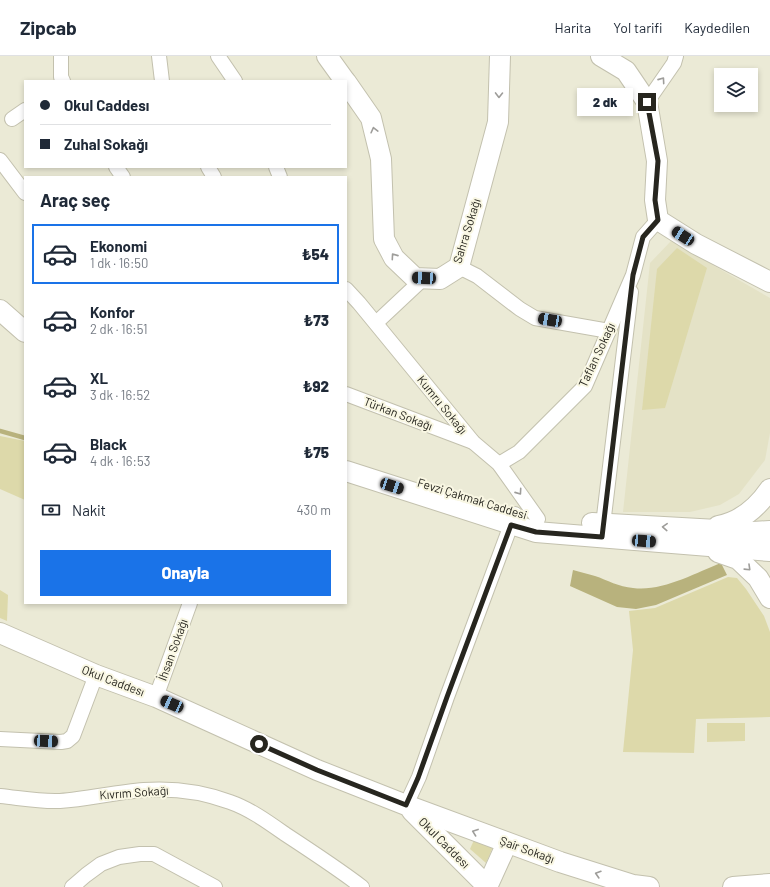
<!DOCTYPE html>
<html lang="tr">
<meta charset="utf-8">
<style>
:root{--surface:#fff;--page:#f6f6f7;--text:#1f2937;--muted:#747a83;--line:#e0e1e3;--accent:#1a73e8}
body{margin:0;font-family:Barlow,sans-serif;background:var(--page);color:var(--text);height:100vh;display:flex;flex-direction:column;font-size:15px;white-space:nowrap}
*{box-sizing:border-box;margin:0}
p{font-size:13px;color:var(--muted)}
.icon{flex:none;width:22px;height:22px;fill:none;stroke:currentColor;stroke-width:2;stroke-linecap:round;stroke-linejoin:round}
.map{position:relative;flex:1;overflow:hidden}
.details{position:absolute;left:24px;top:120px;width:323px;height:428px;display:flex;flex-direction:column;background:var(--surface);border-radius:0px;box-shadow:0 2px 6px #0003}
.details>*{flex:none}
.banner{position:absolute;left:24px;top:24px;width:323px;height:88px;border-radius:0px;box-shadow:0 2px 6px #0003;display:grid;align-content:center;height:88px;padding:0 16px;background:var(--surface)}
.tools{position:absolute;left:714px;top:12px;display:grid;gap:8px}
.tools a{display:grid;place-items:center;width:44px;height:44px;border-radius:0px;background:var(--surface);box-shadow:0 2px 6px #0003;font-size:20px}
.end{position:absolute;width:18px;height:18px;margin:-9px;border:5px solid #27261f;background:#fff;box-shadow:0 0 0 2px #fff}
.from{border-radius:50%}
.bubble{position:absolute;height:28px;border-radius:0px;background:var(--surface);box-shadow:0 2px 6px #0003;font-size:13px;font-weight:800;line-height:28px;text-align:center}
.car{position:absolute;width:12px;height:24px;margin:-12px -6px;border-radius:5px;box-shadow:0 0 3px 1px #0007;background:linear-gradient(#222 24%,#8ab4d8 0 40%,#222 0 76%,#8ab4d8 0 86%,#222 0)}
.banner b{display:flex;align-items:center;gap:14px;height:38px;font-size:15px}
.banner b+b{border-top:1px solid var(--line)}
.banner i{width:10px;height:10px;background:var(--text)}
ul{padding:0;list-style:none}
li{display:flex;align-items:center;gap:12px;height:60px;margin:0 8px 6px;padding:0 8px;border:2px solid transparent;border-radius:0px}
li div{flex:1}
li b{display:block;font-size:15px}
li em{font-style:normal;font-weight:800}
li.active{border-color:var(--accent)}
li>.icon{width:36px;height:36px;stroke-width:1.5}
h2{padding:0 16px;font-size:18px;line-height:48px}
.pay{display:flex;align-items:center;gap:10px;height:44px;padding:0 16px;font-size:15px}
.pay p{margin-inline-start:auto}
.primary-button{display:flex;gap:8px;margin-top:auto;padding:8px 16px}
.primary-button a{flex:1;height:46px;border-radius:0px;background:var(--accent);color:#fff;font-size:16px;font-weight:800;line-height:46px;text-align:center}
header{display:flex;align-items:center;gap:24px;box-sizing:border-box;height:56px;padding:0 20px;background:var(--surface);border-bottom:1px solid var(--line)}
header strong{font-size:19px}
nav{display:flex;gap:22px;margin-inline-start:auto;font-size:14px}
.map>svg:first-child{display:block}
</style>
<header>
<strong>Zipcab</strong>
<nav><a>Harita</a><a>Yol tarifi</a><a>Kaydedilen</a></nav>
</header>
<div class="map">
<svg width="770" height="831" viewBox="0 0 770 831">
<rect width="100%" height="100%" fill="#ebead6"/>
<path fill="#e4e2c6" d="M671,185l99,57v135l-5,27 -26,34 -19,11 -30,7h-67l27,-249z"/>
<g fill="#ddd9aa">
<path d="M677,192l30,20 -42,140 -23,2 15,-141z"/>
<path d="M0,380l25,5v59l-25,-11z"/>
<path d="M728,521l9,1 9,11 18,27 6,16v85l-74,2 -2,34 -71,-1 10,-102 -4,-39 26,-3z"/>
<path d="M0,534l8,5 -1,26 -7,-3z"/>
<path d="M707,667h38v18l-38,1z"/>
<path d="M474,784l19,7 -7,16 -16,-14z"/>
</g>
<path fill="#b8b27d" d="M721,507l6,12 -71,30 -20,4 -19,-2 -47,-21 3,-16c7,2 15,4 22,6 12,4 24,11 38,12 29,4 62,-15 88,-25z"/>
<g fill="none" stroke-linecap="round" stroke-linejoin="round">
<path stroke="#b8b27d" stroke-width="4.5" d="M0,375l25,7"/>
<g stroke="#c3c1ae" stroke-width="16">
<g id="street">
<path d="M61,0v21l2,4"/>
<path d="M159,0l3,25"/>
<path d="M218,0l17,25"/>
<path d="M647,46l27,-39 2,-7"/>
<path d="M12,63l13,-9"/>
<path d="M0,104l25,33"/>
<path d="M116,111l7,10"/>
<path d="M208,111l6,10"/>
<path d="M276,111l4,10"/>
<path d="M459,211l18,9 43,33 15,9 74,13"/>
<path d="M346,233l13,14 114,139 26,22 39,55"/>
<path d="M376,267l48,-45"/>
<path d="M346,338l127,48"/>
<path d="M499,408l20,-12 66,-66 48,-111 10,-38 15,-17"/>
<path d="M602,477l29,-241"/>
<path d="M156,641l34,-94"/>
<path d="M0,683l61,3 6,-1 6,-5 23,-61"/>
<path d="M0,740c20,2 40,6 60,5 28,-2 56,-9 84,-11 29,-2 59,2 86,12 20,7 38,20 55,32 26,17 52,34 77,53"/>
<path d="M406,749l13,-28 28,-80 68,-183"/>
<path d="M72,831l14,-12 15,-11 18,-7 21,-3h14l61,33"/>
</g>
</g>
<g stroke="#c3c1ae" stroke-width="22">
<g id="secondary">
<path d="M327,0l18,25"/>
<path d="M601,0l25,15 21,31 10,59 -2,39 3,20 38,24 74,38"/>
<path d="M346,26l25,36 10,41 3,80 10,19 21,20 25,1 19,-12 39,-145 2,-66"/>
<path d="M0,254l25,22"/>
<path d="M346,415l190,61 234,19"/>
<path d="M592,467l161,9 17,-1"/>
<path d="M718,470c23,-4 39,-18 52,-37"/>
<path d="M718,496l20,7 20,19 12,20"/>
<path d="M0,577l96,42 60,22 161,73 89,35 154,57 73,23 16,2"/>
<path d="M412,755l76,76"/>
<path d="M487,831l20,-44"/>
<path d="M733,831l37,-3"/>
</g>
</g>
<use href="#street" stroke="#fff" stroke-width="14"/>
<use href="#secondary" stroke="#fff" stroke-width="20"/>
</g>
<defs><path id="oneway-chevron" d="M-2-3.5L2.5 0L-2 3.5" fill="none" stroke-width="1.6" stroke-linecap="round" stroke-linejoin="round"/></defs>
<g stroke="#9e9d9a">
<use href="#oneway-chevron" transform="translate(662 24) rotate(-55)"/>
<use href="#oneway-chevron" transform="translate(499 39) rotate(91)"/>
<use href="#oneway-chevron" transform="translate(374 74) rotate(-104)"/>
<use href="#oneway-chevron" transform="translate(394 200) rotate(-125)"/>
<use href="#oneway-chevron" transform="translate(519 436) rotate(55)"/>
<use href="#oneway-chevron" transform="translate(665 471) rotate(-177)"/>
<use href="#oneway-chevron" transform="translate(748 512) rotate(44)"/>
<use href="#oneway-chevron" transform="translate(475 776) rotate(-160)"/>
<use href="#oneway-chevron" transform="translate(598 818) rotate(-163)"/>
</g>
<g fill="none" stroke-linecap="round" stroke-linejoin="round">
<path stroke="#27261f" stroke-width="5" d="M259,688l58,26 89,35 12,-27 29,-81 64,-172 25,7 66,5 31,-262 10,-38 15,-17 -3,-20 3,-39 -11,-59"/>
</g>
<g text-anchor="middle" stroke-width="4" stroke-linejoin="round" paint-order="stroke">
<g font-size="12" fill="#27261f" stroke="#f9f7e3">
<text transform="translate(467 175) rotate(-73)" y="4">Sahra Sokağı</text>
<text transform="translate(597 299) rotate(-65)" y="4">Taflan Sokağı</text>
<text transform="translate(442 349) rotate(51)" y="4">Kumru Sokağı</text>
<text transform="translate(398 358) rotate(21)" y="4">Türkan Sokağı</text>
<text transform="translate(472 443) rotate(17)" y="4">Fevzi Çakmak Caddesi</text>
<text transform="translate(173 594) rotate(-70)" y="4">İhsan Sokağı</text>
<text transform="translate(113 625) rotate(21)" y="4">Okul Caddesı</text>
<text transform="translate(134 737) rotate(-4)" y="4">Kıvrım Sokağı</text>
<text transform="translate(444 787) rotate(45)" y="4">Okul Caddesı</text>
<text transform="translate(527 794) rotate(20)" y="4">Şair Sokağı</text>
</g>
</g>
</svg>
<div class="tools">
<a><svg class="icon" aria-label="layers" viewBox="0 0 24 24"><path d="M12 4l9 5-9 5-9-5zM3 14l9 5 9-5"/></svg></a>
</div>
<i class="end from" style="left:259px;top:688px"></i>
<i class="end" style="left:647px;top:46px"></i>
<div class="bubble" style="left:577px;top:32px;width:56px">2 dk</div>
<i class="car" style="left:683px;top:180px;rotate:303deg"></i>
<i class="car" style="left:424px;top:222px;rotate:273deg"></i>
<i class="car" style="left:550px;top:264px;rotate:280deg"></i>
<i class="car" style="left:392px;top:430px;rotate:108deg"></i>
<i class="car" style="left:644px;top:485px;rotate:94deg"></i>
<i class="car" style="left:172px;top:648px;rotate:294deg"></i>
<i class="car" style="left:46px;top:685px;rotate:93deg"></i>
<div class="banner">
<b><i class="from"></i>Okul Caddesı</b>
<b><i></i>Zuhal Sokağı</b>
</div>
<section class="details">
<h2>Araç seç</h2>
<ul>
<li class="active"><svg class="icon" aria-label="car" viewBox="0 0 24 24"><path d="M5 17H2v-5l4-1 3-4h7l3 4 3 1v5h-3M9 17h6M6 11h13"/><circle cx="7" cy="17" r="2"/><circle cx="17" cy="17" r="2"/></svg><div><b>Ekonomi</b><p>1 dk · 16:50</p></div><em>₺54</em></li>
<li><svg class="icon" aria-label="car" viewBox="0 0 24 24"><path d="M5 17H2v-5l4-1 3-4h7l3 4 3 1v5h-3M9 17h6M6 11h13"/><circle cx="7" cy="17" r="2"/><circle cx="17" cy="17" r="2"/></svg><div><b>Konfor</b><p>2 dk · 16:51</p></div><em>₺73</em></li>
<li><svg class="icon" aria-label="car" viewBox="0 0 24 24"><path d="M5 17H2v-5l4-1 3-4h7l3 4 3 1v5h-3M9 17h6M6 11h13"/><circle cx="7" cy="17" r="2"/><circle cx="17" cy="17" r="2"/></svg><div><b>XL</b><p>3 dk · 16:52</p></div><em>₺92</em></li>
<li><svg class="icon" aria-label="car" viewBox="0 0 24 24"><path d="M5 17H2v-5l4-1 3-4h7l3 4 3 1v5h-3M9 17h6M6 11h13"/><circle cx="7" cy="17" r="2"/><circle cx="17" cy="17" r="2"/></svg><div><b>Black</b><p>4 dk · 16:53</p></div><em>₺75</em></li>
</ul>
<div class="pay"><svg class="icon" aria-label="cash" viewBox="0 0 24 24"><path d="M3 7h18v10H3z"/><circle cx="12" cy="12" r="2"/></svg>Nakit<p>430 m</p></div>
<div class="primary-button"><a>Onayla</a></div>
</section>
</div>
